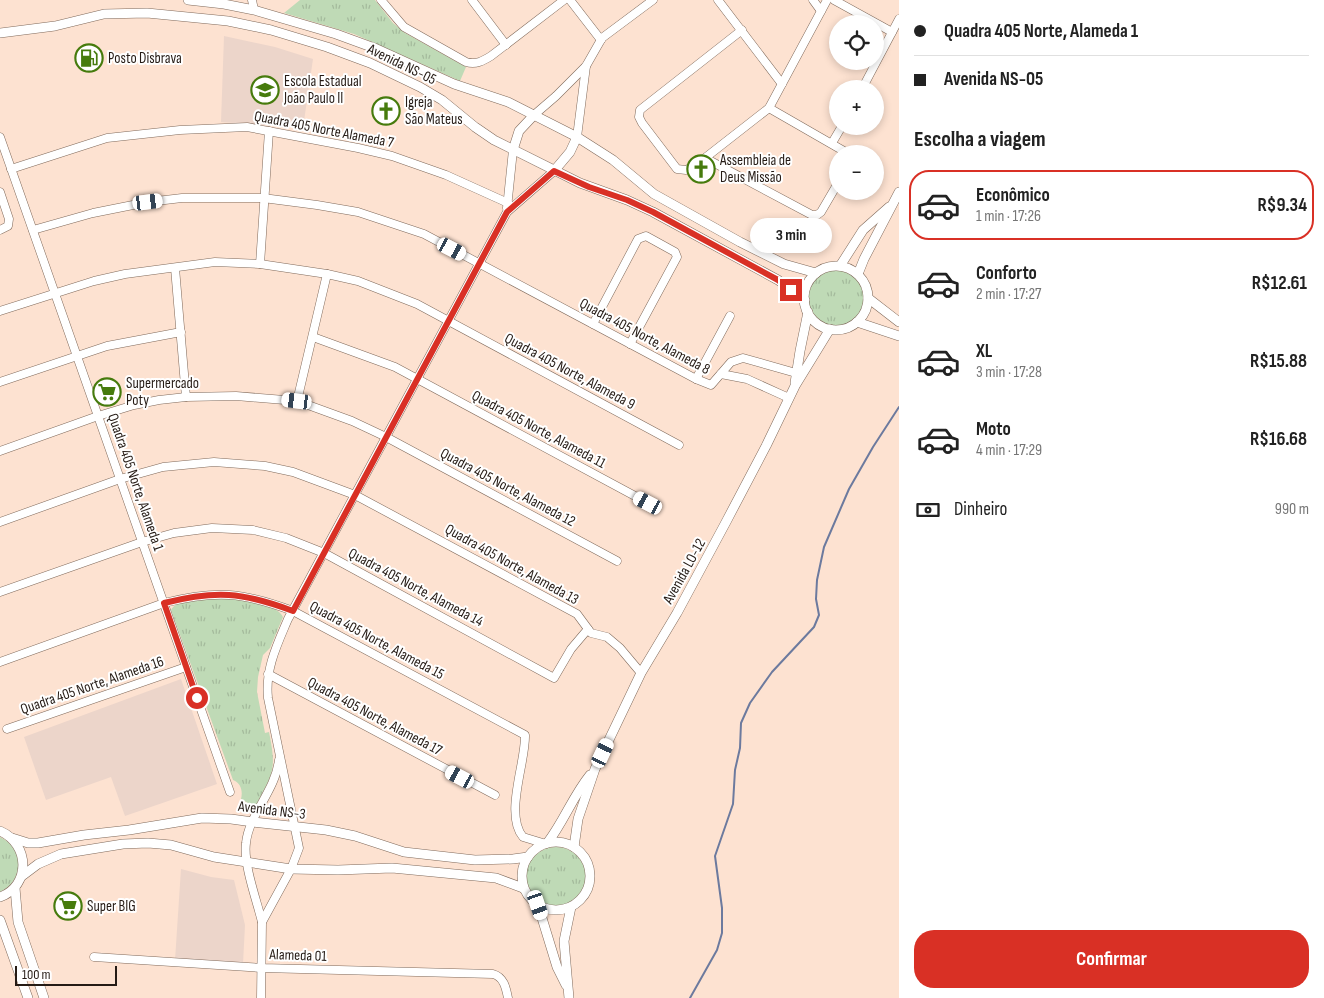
<!DOCTYPE html>
<html lang="pt">
<meta charset="utf-8">
<style>
:root{--surface:#fff;--page:#f6f6f6;--text:#222;--muted:#767676;--line:#e0e0e0;--accent:#d93025}
body{margin:0;font-family:"Sofia Sans Condensed",sans-serif;background:var(--page);color:var(--text);height:100vh;display:flex;flex-direction:column;font-size:19px;white-space:nowrap}
*{box-sizing:border-box;margin:0}
p{font-size:16px;color:var(--muted)}
.icon{flex:none;width:28px;height:28px;fill:none;stroke:currentColor;stroke-width:2;stroke-linecap:round;stroke-linejoin:round}
.map{position:relative;flex:1;overflow:hidden}
.side{display:flex;flex-direction:column;background:var(--surface);width:425px}
.side>*{flex:none}
.guide{display:grid;align-content:center;height:110px;padding:0 15px;background:var(--surface)}
.fabs{position:absolute;left:829px;top:15px;display:grid;gap:10px}
.fabs a{display:grid;place-items:center;width:55px;height:55px;border-radius:50%;background:var(--surface);box-shadow:0 2px 8px #0003;font-size:25px}
.scale{position:absolute;left:15px;bottom:12px;width:102px;box-sizing:border-box;padding-left:5px;border:2px solid #251b15;border-top:0;font-size:14px;line-height:18px;white-space:nowrap;color:#251b15;-webkit-text-stroke:4px #fff;paint-order:stroke}
.end{position:absolute;width:22px;height:22px;margin:-11px;border:6px solid #d93025;background:#fff;box-shadow:0 0 0 2px #fff}
.from{border-radius:50%}
.bubble{position:absolute;height:35px;border-radius:18px;background:var(--surface);box-shadow:0 2px 8px #0003;font-size:16px;font-weight:700;line-height:35px;text-align:center}
.car{position:absolute;width:15px;height:30px;margin:-15px -8px;border-radius:6px;box-shadow:0 0 4px 1px #0007;background:linear-gradient(#fff 24%,#345 0 40%,#fff 0 76%,#345 0 86%,#fff 0)}
.guide b{display:flex;align-items:center;gap:18px;height:48px;font-size:19px}
.guide b+b{border-top:1px solid var(--line)}
.guide i{width:12px;height:12px;background:var(--text)}
ul{padding:0;list-style:none}
li{display:flex;align-items:center;gap:15px;height:70px;margin:0 10px 8px;padding:0 5px;border:2px solid transparent;border-radius:20px}
li div{flex:1}
li b{display:block;font-size:19px}
li em{font-style:normal;font-weight:700}
li.selected{border-color:var(--accent)}
li>.icon{width:45px;height:45px;stroke-width:1.5}
h2{padding:0 15px;font-size:22px;line-height:60px}
.pay{display:flex;align-items:center;gap:12px;height:55px;padding:0 15px;font-size:19px}
.pay p{margin-inline-start:auto}
.primary-button{display:flex;gap:10px;margin-top:auto;padding:10px 15px}
.primary-button a{flex:1;height:58px;border-radius:20px;background:var(--accent);color:#fff;font-size:20px;font-weight:700;line-height:58px;text-align:center}
main{display:flex;flex:1;min-height:0}
.map>svg:first-child{display:block}
</style>
<main>
<div class="map">
<svg width="899" height="998" viewBox="0 0 899 998">
<defs>
<pattern id="grass-tufts" width="24" height="20" patternUnits="userSpaceOnUse" patternTransform="scale(1.25)"><rect width="24" height="20" fill="#bfdab6"/><path d="M3 7l-1-3M5 7V3M7 7l1-3M15 17l-1-3M17 17v-4M19 17l1-3" fill="none" stroke="#a4ba9c"/></pattern>
</defs>
<rect width="100%" height="100%" fill="#fde2d1"/>
<g fill="#ecd5ca">
<path d="M224,36l51,11 38,12 -10,69 -82,-6z"/>
<path d="M181,679l36,105 -92,32 -14,-39 -65,23 -22,-63z"/>
<path d="M181,869l30,8 23,3 11,45 -2,39 -68,-4z"/>
</g>
<g fill="url(#grass-tufts)">
<path d="M300,0h75l18,23 12,10 61,34 -6,14 -106,-47 -70,-21z"/>
<circle cx="836" cy="297" r="29"/>
<path d="M217,598c15,1 60,4 66,19l-13,31 -7,7 -5,22 -1,15 8,41 4,-1c8,39 4,41 -14,75l-14,-8c2,-8 0,-16 -8,-19l-62,-170c6,-12 34,-11 46,-12z"/>
<path d="M0,837c24,11 25,43 0,55z"/>
<circle cx="556" cy="877" r="30"/>
</g>
<g fill="none" stroke-linecap="round" stroke-linejoin="round">
<path stroke="#6c7a9e" stroke-width="2" d="M690,998l27,-48 5,-17v-25l-7,-52 18,-52 2,-34 5,-22 1,-25 9,-20 22,-31 42,-45 5,-12 -3,-16 1,-19 7,-33 25,-58 24,-42 26,-40"/>
<g stroke="#806a5b" stroke-width="9">
<g id="minor">
<path d="M252,0l2,10"/>
<path d="M381,0l23,27 62,35c10,3 17,-1 25,-6l73,-56"/>
<path d="M472,0l34,45"/>
<path d="M570,0l31,40"/>
<path d="M718,0l64,84"/>
<path d="M813,0l8,11"/>
<path d="M834,0l58,32"/>
<path d="M742,30l-102,80 -1,7 3,6 35,46 9,1 10,-5 73,-57 58,-108"/>
<path d="M862,89l37,-70"/>
<path d="M769,108l80,46"/>
<path d="M534,115l22,-19 30,-30 16,-28 51,-38"/>
<path d="M0,137l230,655"/>
<path d="M577,137l9,-71"/>
<path d="M832,143l10,-17"/>
<path d="M705,158l107,57h5l4,-3 17,-29"/>
<path d="M11,169l96,-31 73,-8 67,-3 111,21 34,8 54,19 62,28"/>
<path d="M0,192l9,27 -1,7 -8,4"/>
<path d="M507,208l6,-58"/>
<path d="M33,230l60,-17 55,-11 34,-4h81l54,7 41,7 66,22 272,145 15,6 20,-23 12,-4 53,15"/>
<path d="M260,264l9,-133"/>
<path d="M175,268l11,129"/>
<path d="M0,311l94,-30 31,-7 90,-12 45,2 67,10 31,7 59,23 262,141"/>
<path d="M593,324l45,-85 8,-3 29,16 2,5 -47,87"/>
<path d="M313,337l82,30 253,136"/>
<path d="M721,374l26,5 42,19"/>
<path d="M696,379l34,-63"/>
<path d="M0,382l107,-36 74,-14"/>
<path d="M297,401l30,-127"/>
<path d="M0,451l98,-35 36,-11 25,-5 27,-3 50,-1 61,5 55,20 34,16 231,124"/>
<path d="M0,522l120,-43 43,-12 51,-5 51,4 28,6 62,23 222,119 14,19 16,4 13,11 21,25"/>
<path d="M0,592l142,-50 32,-9 38,-5 41,2 33,8 38,15 230,125 17,-29 17,-20"/>
<path d="M0,662l164,-59c52,-13 79,-11 129,8l232,124c1,27 -21,79 -2,102l23,7"/>
<path d="M268,674l227,121"/>
<path d="M7,729l179,-62"/>
<path d="M262,922c-5,-21 -19,-58 -16,-79 3,-29 29,-51 33,-83"/>
<path d="M94,957l168,11 231,6c11,3 13,14 15,24"/>
<path d="M261,998l1,-76 29,-53 8,-21 -31,-150c-3,-29 9,-53 20,-79l219,-407 47,-41"/>
</g>
</g>
<g stroke="#806a5b" stroke-width="10">
<g id="tertiary">
<path d="M188,0l36,4 30,6 82,24 41,15 77,35 54,18 69,35 36,23 41,34 86,48 44,22 32,9"/>
<path d="M0,33l55,-7 49,-12 43,-1 81,8 43,9 56,17 43,16 50,24 22,13 33,27 19,13 86,43 47,17 26,12 125,68 27,20"/>
<path d="M513,150l6,-19 15,-16"/>
<path d="M554,171l16,-19 7,-15"/>
<path d="M840,266l23,-36 26,-23"/>
<circle cx="836" cy="298" r="32"/>
<path d="M858,274l6,-15 35,-67"/>
<path d="M868,298l31,24"/>
<path d="M857,322l42,14"/>
<path d="M795,383l5,-32 8,-39"/>
<path d="M0,831c30,13 31,55 0,66"/>
<path d="M12,838l16,5h10l46,-8 45,-5 73,-12 29,1 22,3 73,8 29,6 49,16 71,8 38,-1 15,-2"/>
<path d="M548,842c16,-21 25,-46 42,-67"/>
<circle cx="556" cy="876" r="34"/>
<path d="M574,847l4,-28 17,-50 46,-96 36,-60 49,-91 40,-76 29,-60 35,-57"/>
<path d="M22,876l16,-12 23,-10 62,-10 25,-1 23,2 43,12 77,12 47,1 54,-2 104,10 27,10"/>
<path d="M15,888l3,34 26,76"/>
<path d="M538,905l19,62 9,18"/>
<path d="M0,920l28,78"/>
<path d="M569,998l-5,-57 7,-34"/>
</g>
</g>
<use href="#minor" stroke="#fff" stroke-width="8"/>
<use href="#tertiary" stroke="#fff" stroke-width="9"/>
</g>
<g fill="none" stroke-linecap="round" stroke-linejoin="round">
<path stroke="#d93025" stroke-width="6" d="M197,698l-33,-95c52,-13 78,-11 129,8l214,-399 47,-41 35,16 38,13 26,12 125,68 13,10"/>
</g>
<defs>
<g id="fuel-ring" transform="scale(1.4375)"><circle r="9.5" fill="#fff" stroke="#467b0d" stroke-width="1.5"/><path d="M-5.5-6h7V0h2V4h1.3V-2.5L3-4.5l.8-.8L6-3V5H2.5V1h-1V6h-7ZM-4.2-4.7v3.2H.2V-4.7Z" fill="#467b0d"/></g>
<g id="school-ring" transform="scale(1.4375)"><circle r="9.5" fill="#fff" stroke="#467b0d" stroke-width="1.5"/><path d="M0-5L7-2L0 1L-7-2ZM-4 1L0 2.5L4 1V4Q0 6-4 4Z" fill="#467b0d"/></g>
<g id="church-ring" transform="scale(1.4375)"><circle r="9.5" fill="#fff" stroke="#467b0d" stroke-width="1.5"/><path d="M-1.2-6h2.4v3.5h3.3v2.4h-3.3V6h-2.4V-.1h-3.3v-2.4h3.3Z" fill="#467b0d"/></g>
<g id="supermarket-ring" transform="scale(1.4375)"><circle r="9.5" fill="#fff" stroke="#467b0d" stroke-width="1.5"/><path d="M-6-5.5h2.5l.6 2H6L4.5 2H-2.5L-4.4-4H-6ZM-1.5 3.2a1.3 1.3 0 1 0 .1 0ZM3 3.2a1.3 1.3 0 1 0 .1 0Z" fill="#467b0d"/></g>
</defs>
<g fill-rule="evenodd">
<use href="#fuel-ring" x="89" y="58"/>
<use href="#school-ring" x="265" y="90"/>
<use href="#church-ring" x="386" y="111"/>
<use href="#church-ring" x="701" y="169"/>
<use href="#supermarket-ring" x="107" y="392"/>
<use href="#supermarket-ring" x="68" y="906"/>
</g>
<g text-anchor="middle" stroke-width="4" stroke-linejoin="round" paint-order="stroke">
<g font-size="15" fill="#251b15" stroke="#fff" text-anchor="start">
<text x="108" y="63">Posto Disbrava</text>
<text x="284" y="86">Escola Estadual<tspan x="284" dy="17">João Paulo II</tspan></text>
<text x="405" y="107">Igreja<tspan x="405" dy="17">São Mateus</tspan></text>
<text x="720" y="165">Assembleia de<tspan x="720" dy="17">Deus Missão</tspan></text>
<text x="126" y="388">Supermercado<tspan x="126" dy="17">Poty</tspan></text>
<text x="87" y="911">Super BIG</text>
</g>
<g font-size="15" fill="#251b15" stroke="#fff">
<text transform="translate(402 64) rotate(26)" y="5">Avenida NS-05</text>
<text transform="translate(324 129) rotate(11)" y="5">Quadra 405 Norte Alameda 7</text>
<text transform="translate(645 336) rotate(28)" y="5">Quadra 405 Norte, Alameda 8</text>
<text transform="translate(570 371) rotate(28)" y="5">Quadra 405 Norte, Alameda 9</text>
<text transform="translate(539 429) rotate(28)" y="5">Quadra 405 Norte, Alameda 11</text>
<text transform="translate(136 482) rotate(71)" y="5">Quadra 405 Norte, Alameda 1</text>
<text transform="translate(508 487) rotate(28)" y="5">Quadra 405 Norte, Alameda 12</text>
<text transform="translate(512 564) rotate(29)" y="5">Quadra 405 Norte, Alameda 13</text>
<text transform="translate(684 571) rotate(-61)" y="5">Avenida LO-12</text>
<text transform="translate(416 587) rotate(28)" y="5">Quadra 405 Norte, Alameda 14</text>
<text transform="translate(377 640) rotate(28)" y="5">Quadra 405 Norte, Alameda 15</text>
<text transform="translate(92 685) rotate(-19)" y="5">Quadra 405 Norte, Alameda 16</text>
<text transform="translate(375 716) rotate(28)" y="5">Quadra 405 Norte, Alameda 17</text>
<text transform="translate(272 810) rotate(7)" y="5">Avenida NS-3</text>
<text transform="translate(298 955) rotate(2)" y="5">Alameda 01</text>
</g>
</g>
</svg>
<div class="fabs">
<a><svg class="icon" aria-label="locate" viewBox="0 0 24 24"><circle cx="12" cy="12" r="6"/><path d="M12 2v4M12 18v4M2 12h4M18 12h4"/></svg></a>
<a>+</a>
<a>−</a>
</div>
<div class="scale">100 m</div>
<i class="end from" style="left:197px;top:698px"></i>
<i class="end" style="left:791px;top:290px"></i>
<div class="bubble" style="left:750px;top:218px;width:82px">3 min</div>
<i class="car" style="left:148px;top:202px;rotate:83deg"></i>
<i class="car" style="left:452px;top:249px;rotate:118deg"></i>
<i class="car" style="left:297px;top:401px;rotate:277deg"></i>
<i class="car" style="left:648px;top:503px;rotate:298deg"></i>
<i class="car" style="left:603px;top:753px;rotate:25deg"></i>
<i class="car" style="left:460px;top:777px;rotate:298deg"></i>
<i class="car" style="left:538px;top:905px;rotate:161deg"></i>
</div>
<section class="side">
<div class="guide">
<b><i class="from"></i>Quadra 405 Norte, Alameda 1</b>
<b><i></i>Avenida NS-05</b>
</div>
<h2>Escolha a viagem</h2>
<ul>
<li class="selected"><svg class="icon" aria-label="car" viewBox="0 0 24 24"><path d="M5 17H2v-5l4-1 3-4h7l3 4 3 1v5h-3M9 17h6M6 11h13"/><circle cx="7" cy="17" r="2"/><circle cx="17" cy="17" r="2"/></svg><div><b>Econômico</b><p>1 min · 17:26</p></div><em>R$9.34</em></li>
<li><svg class="icon" aria-label="car" viewBox="0 0 24 24"><path d="M5 17H2v-5l4-1 3-4h7l3 4 3 1v5h-3M9 17h6M6 11h13"/><circle cx="7" cy="17" r="2"/><circle cx="17" cy="17" r="2"/></svg><div><b>Conforto</b><p>2 min · 17:27</p></div><em>R$12.61</em></li>
<li><svg class="icon" aria-label="car" viewBox="0 0 24 24"><path d="M5 17H2v-5l4-1 3-4h7l3 4 3 1v5h-3M9 17h6M6 11h13"/><circle cx="7" cy="17" r="2"/><circle cx="17" cy="17" r="2"/></svg><div><b>XL</b><p>3 min · 17:28</p></div><em>R$15.88</em></li>
<li><svg class="icon" aria-label="car" viewBox="0 0 24 24"><path d="M5 17H2v-5l4-1 3-4h7l3 4 3 1v5h-3M9 17h6M6 11h13"/><circle cx="7" cy="17" r="2"/><circle cx="17" cy="17" r="2"/></svg><div><b>Moto</b><p>4 min · 17:29</p></div><em>R$16.68</em></li>
</ul>
<div class="pay"><svg class="icon" aria-label="cash" viewBox="0 0 24 24"><path d="M3 7h18v10H3z"/><circle cx="12" cy="12" r="2"/></svg>Dinheiro<p>990 m</p></div>
<div class="primary-button"><a>Confirmar</a></div>
</section>
</main>
